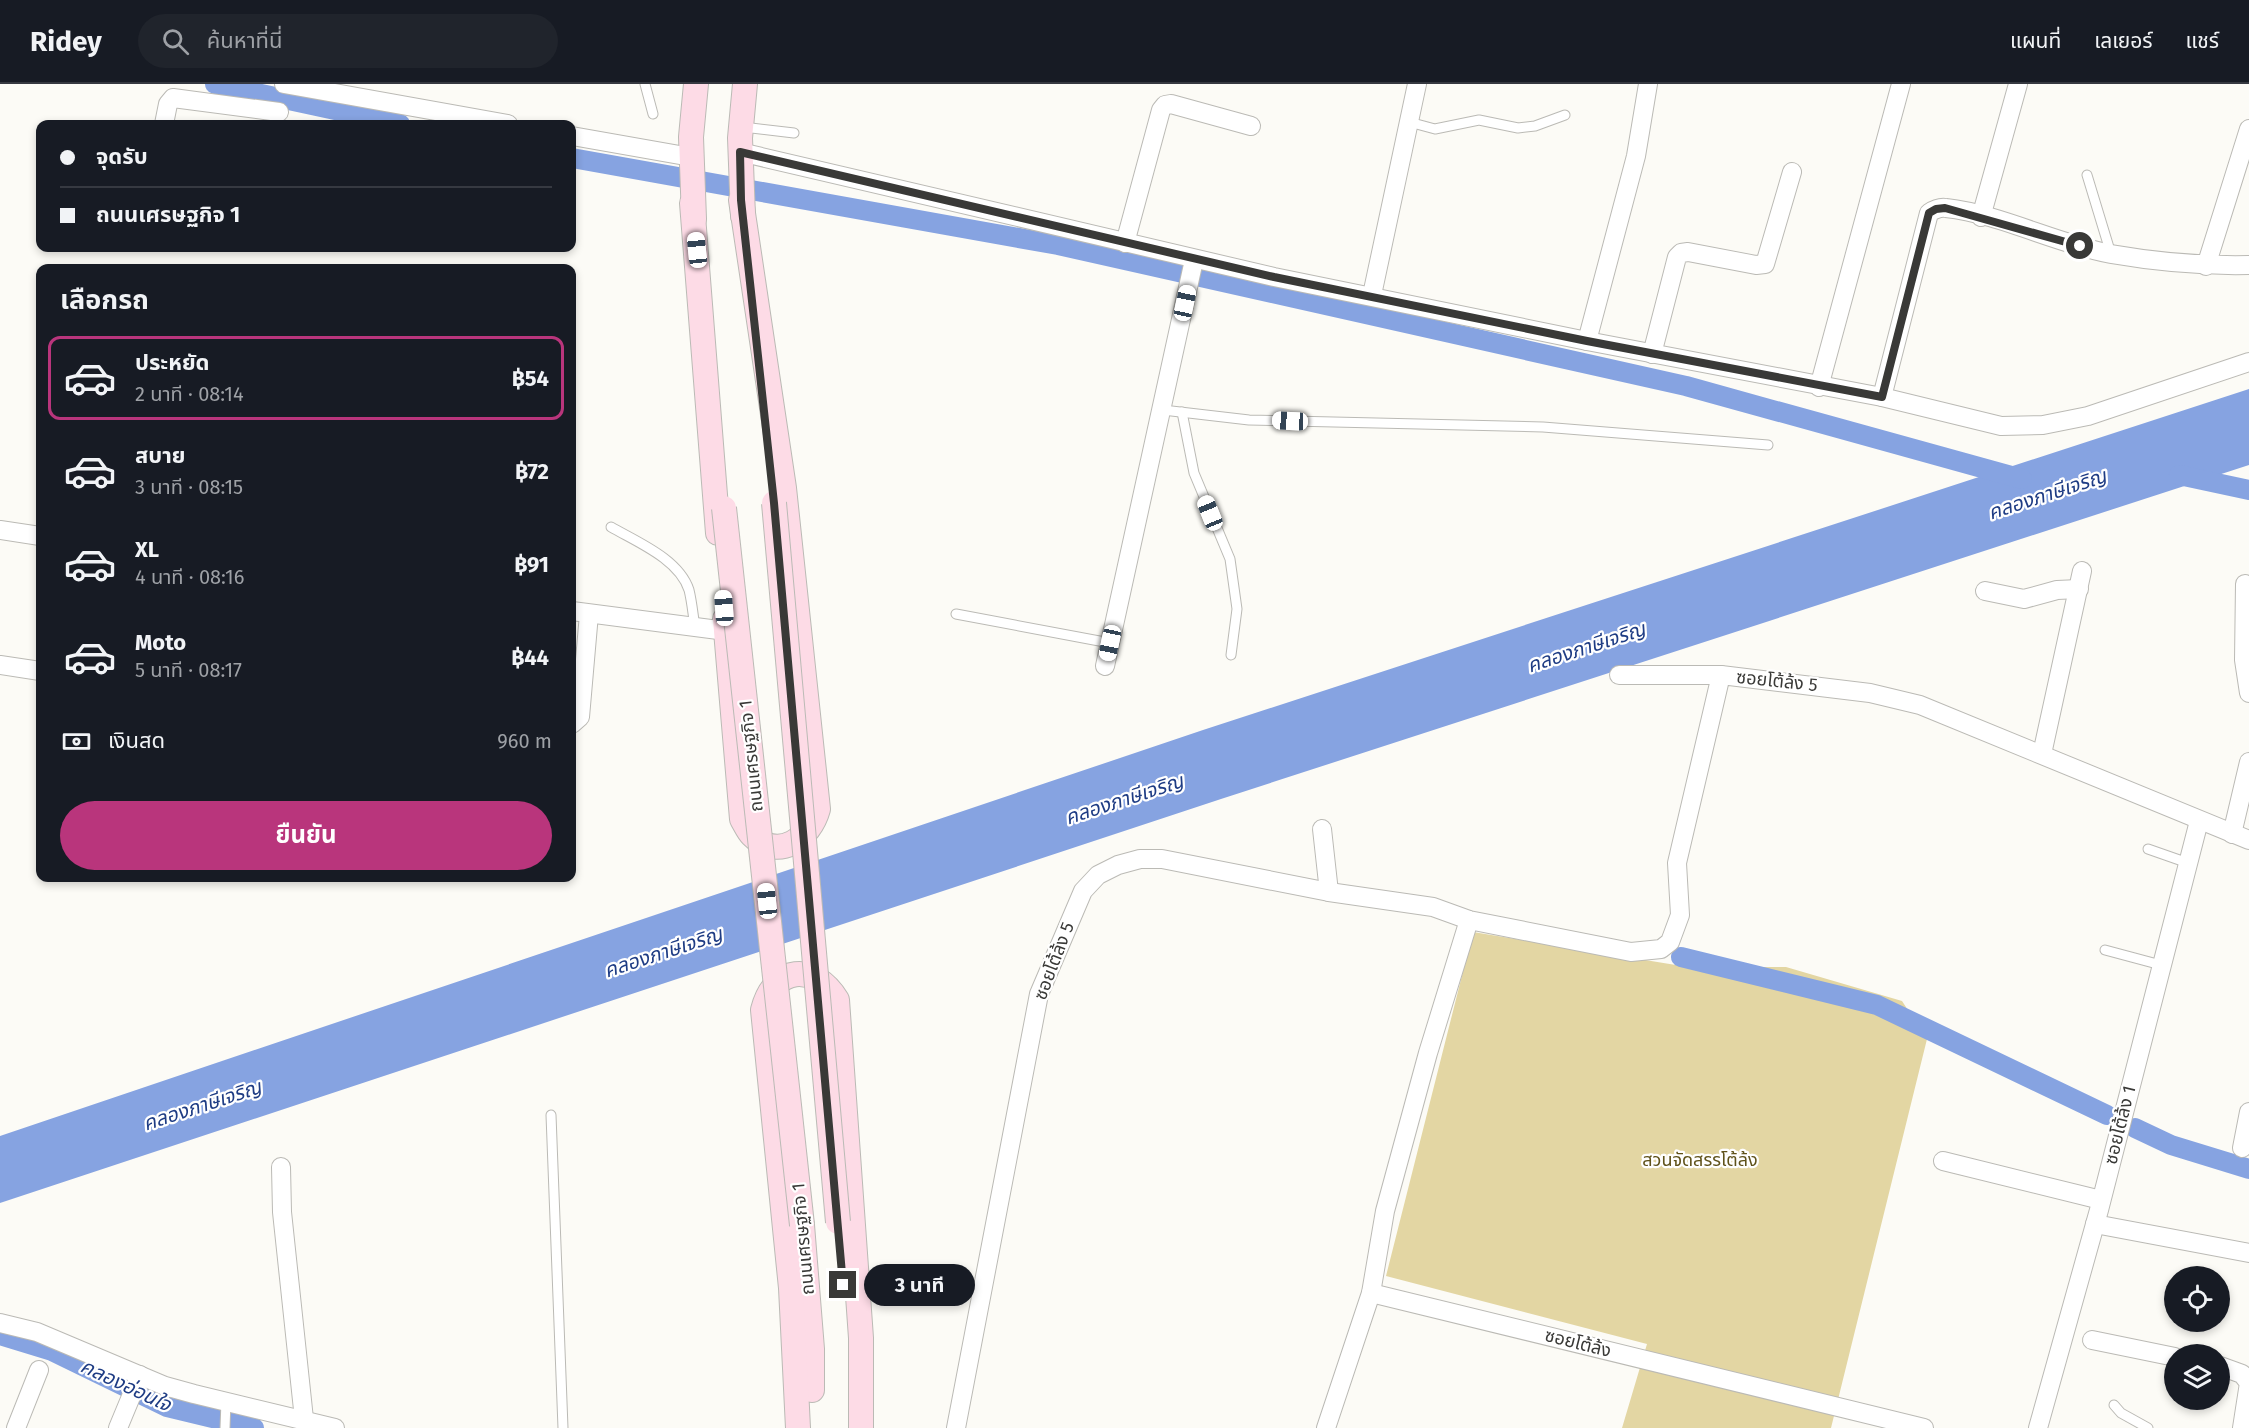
<!DOCTYPE html>
<html lang="th">
<meta charset="utf-8">
<style>
:root{--surface:#171b24;--page:#20242c;--text:#f1f3f6;--muted:#9ea1a6;--line:#363941;--accent:#b9357c}
body{margin:0;font-family:"Fira Sans","Noto Sans Thai",sans-serif;background:var(--page);color:var(--text);height:100vh;display:flex;flex-direction:column;font-size:22px;white-space:nowrap}
*{box-sizing:border-box;margin:0}
p{font-size:20px;color:var(--muted)}
.icon{flex:none;width:33px;height:33px;fill:none;stroke:currentColor;stroke-width:2;stroke-linecap:round;stroke-linejoin:round}
.map{position:relative;flex:1;overflow:hidden}
.drawer{position:absolute;left:36px;top:180px;width:540px;height:618px;display:flex;flex-direction:column;background:var(--surface);border-radius:12px;box-shadow:0 3px 9px #0003}
.drawer>*{flex:none}
.guide{position:absolute;left:36px;top:36px;width:540px;height:132px;border-radius:12px;box-shadow:0 3px 9px #0003;display:grid;align-content:center;height:132px;padding:0 24px;background:var(--surface)}
.tools{position:absolute;left:2164px;top:1182px;display:grid;gap:12px}
.tools a{display:grid;place-items:center;width:66px;height:66px;border-radius:50%;background:var(--surface);box-shadow:0 3px 9px #0003;font-size:30px}
.end{position:absolute;width:27px;height:27px;margin:-14px;border:8px solid #393937;background:#fff;box-shadow:0 0 0 3px #fff}
.from{border-radius:50%}
.bubble{position:absolute;height:42px;border-radius:21px;background:var(--surface);box-shadow:0 3px 9px #0003;font-size:20px;font-weight:700;line-height:42px;text-align:center}
.car{position:absolute;width:18px;height:36px;margin:-18px -9px;border-radius:8px;box-shadow:0 0 4px 2px #0007;background:linear-gradient(#fff 24%,#345 0 40%,#fff 0 76%,#345 0 86%,#fff 0)}
.guide b{display:flex;align-items:center;gap:21px;height:57px;font-size:22px}
.guide b+b{border-top:2px solid var(--line)}
.guide i{width:15px;height:15px;background:var(--text)}
ul{padding:0;list-style:none}
li{display:flex;align-items:center;gap:18px;height:84px;margin:0 12px 9px;padding:0 12px;border:3px solid transparent;border-radius:12px}
li div{flex:1}
li b{display:block;font-size:22px}
li em{font-style:normal;font-weight:700}
li.current{border-color:var(--accent)}
li>.icon{width:54px;height:54px;stroke-width:1.5}
h2{padding:0 24px;font-size:27px;line-height:72px}
.pay{display:flex;align-items:center;gap:15px;height:66px;padding:0 24px;font-size:22px}
.pay p{margin-inline-start:auto}
.cta{display:flex;gap:12px;margin-top:auto;padding:12px 24px}
.cta a{flex:1;height:69px;border-radius:36px;background:var(--accent);color:#fff;font-size:24px;font-weight:700;line-height:69px;text-align:center}
header{display:flex;align-items:center;gap:36px;box-sizing:border-box;height:84px;padding:0 30px;background:var(--surface);border-bottom:2px solid var(--line)}
header strong{font-size:28px}
nav{display:flex;gap:33px;margin-inline-start:auto;font-size:21px}
.search{width:420px;height:54px;background:var(--page);display:flex;align-items:center;gap:15px;box-sizing:border-box;padding:0 21px;border-radius:33px;color:var(--muted);font-size:22px}
.map>svg:first-child{display:block}
</style>
<header>
<strong>Ridey</strong>
<div class="search"><svg class="icon" aria-label="search" viewBox="0 0 24 24"><circle cx="10" cy="10" r="6"/><path d="M15 15l6 6"/></svg>ค้นหาที่นี่</div>
<nav><a>แผนที่</a><a>เลเยอร์</a><a>แชร์</a></nav>
</header>
<div class="map">
<svg width="2249" height="1344" viewBox="0 0 2249 1344">
<rect width="100%" height="100%" fill="#fcfbf6"/>
<path fill="#e3d6a3" d="M1473,848l215,35h98l116,34 25,38 -96,389h-209l25,-84 -261,-68z"/>
<path fill="#86a3e1" d="M2249,305v76l-1028,334 -1221,404v-67l1203,-406z"/>
<g fill="none" stroke-linecap="round" stroke-linejoin="round">
<g stroke="#86a3e1" stroke-width="20">
<path d="M215,0l185,40"/>
<path d="M572,74l486,87 628,141 336,93"/>
<path d="M2179,391l70,15"/>
<path d="M1681,873l196,48 230,110"/>
<path d="M2135,1044l36,17 78,24"/>
<path d="M0,1251l52,16 115,56 87,21"/>
</g>
<g stroke="#bbbab5" stroke-width="11">
<g id="service">
<path d="M645,0l8,30"/>
<path d="M1409,38l26,7 44,-9 39,8 17,-2 30,-11"/>
<path d="M743,43l51,6"/>
<path d="M2087,91l24,79"/>
<path d="M1163,326l86,10 294,7 225,18"/>
<path d="M1182,328l12,61 36,86 7,50 -6,46"/>
<path d="M611,443c26,15 68,32 78,63 3,12 4,25 6,37"/>
<path d="M956,530l154,29"/>
<path d="M2148,765l40,14"/>
<path d="M2105,866l56,15"/>
<path d="M551,1031l12,313"/>
<path d="M2114,1321l7,8 27,15"/>
<path d="M225,1344l1,-27"/>
</g>
</g>
<g stroke="#bbbab5" stroke-width="20">
<g id="minor">
<path d="M284,0l224,40"/>
<path d="M164,40l4,-20 5,-6 106,14"/>
<path d="M572,52l119,21"/>
<path d="M740,68l534,125 313,64 295,56 119,29 42,-1 45,-9 161,-54"/>
<path d="M1981,133l37,-133"/>
<path d="M1125,159l36,-133 4,-5 6,-1 80,22"/>
<path d="M2206,182l43,-137"/>
<path d="M1372,211l45,-211"/>
<path d="M1587,257l49,-185 12,-72"/>
<path d="M1652,270l25,-97 4,-4 7,-1 68,13 9,-1 27,-92"/>
<path d="M1819,303l82,-303"/>
<path d="M1882,313l47,-184c6,-4 11,-6 17,-5 54,6 111,36 165,46 46,8 91,12 138,11"/>
<path d="M0,446l40,6"/>
<path d="M2245,500l-1,76 5,33"/>
<path d="M1985,507l39,8 33,-9 22,-1"/>
<path d="M572,527l154,20"/>
<path d="M0,581l40,6"/>
<path d="M1105,582l89,-406"/>
<path d="M1619,591h102"/>
<path d="M572,640l8,-7 9,-103"/>
<path d="M2042,670l40,-183"/>
<path d="M1322,745l7,63"/>
<path d="M2232,750l17,-72"/>
<path d="M2242,1064l7,-36"/>
<path d="M1943,1077l158,39"/>
<path d="M281,1083l1,45 22,207"/>
<path d="M2095,1140l154,29"/>
<path d="M1371,1209l553,135"/>
<path d="M0,1239l37,9 128,54 29,8 141,34"/>
<path d="M2092,1256l83,17"/>
<path d="M2220,1282l22,8 7,9 -7,45"/>
<path d="M16,1344l23,-58"/>
<path d="M118,1344l22,-53"/>
<path d="M956,1344l83,-434 44,-103 15,-16 20,-10 22,-6h22l167,33 104,15 36,13 162,32 30,-3 9,-7 10,-27 -3,-52 44,-188 149,18 50,12 329,135"/>
<path d="M1326,1344l45,-135 14,-82 43,-158 41,-133"/>
<path d="M2038,1344l61,-218 100,-389"/>
</g>
</g>
<g stroke="#bbbab5" stroke-width="26">
<g id="secondary">
<path d="M692,119l26,330"/>
<path d="M743,132l-3,-78 5,-54"/>
<path d="M694,135l-3,-82 5,-53"/>
<path d="M725,535l17,200c3,5 6,12 10,16 27,27 58,3 66,-26l-34,-321 -43,-288"/>
<path d="M802,1141l10,124v41"/>
<path d="M798,1344l-7,-140 -28,-278c11,-44 51,-48 74,-10l24,338v90"/>
</g>
</g>
<use href="#service" stroke="#fff" stroke-width="9"/>
<use href="#minor" stroke="#fff" stroke-width="18"/>
<use href="#secondary" stroke="#fddbe6" stroke-width="24"/>
<g stroke="#bbbab5" stroke-width="26" stroke-linecap="butt">
<g id="secondary-bridge">
<path d="M774,419l64,719"/>
<path d="M724,424l78,717"/>
</g>
</g>
<use href="#secondary-bridge" stroke="#fddbe6" stroke-width="24"/>
</g>
<g fill="none" stroke-linecap="round" stroke-linejoin="round">
<path stroke="#393937" stroke-width="8" d="M843,1201l-69,-782 -33,-303 -1,-48 534,125 313,64 295,56 47,-184 7,-4 9,-1 135,38"/>
</g>
<g text-anchor="middle" stroke-width="4.5" stroke-linejoin="round" paint-order="stroke">
<g font-size="18" fill="#393937" stroke="#fff">
<text transform="translate(1777 597) rotate(6)" y="6">ซอยโต้ล้ง 5</text>
<text transform="translate(751 672) rotate(-96)" y="6">ถนนเศรษฐกิจ 1</text>
<text transform="translate(1054 877) rotate(-69)" y="6">ซอยโต้ล้ง 5</text>
<text transform="translate(2120 1041) rotate(-76)" y="6">ซอยโต้ล้ง 1</text>
<text transform="translate(803 1155) rotate(-95)" y="6">ถนนเศรษฐกิจ 1</text>
<text transform="translate(1578 1259) rotate(14)" y="6">ซอยโต้ล้ง</text>
</g>
<g font-size="18" fill="#5f521a" stroke="#fff">
<text x="1700" y="1082">สวนจัดสรรโต้ล้ง</text>
</g>
<g font-size="20" font-style="italic" fill="#1e3c84" stroke="#fff">
<text transform="translate(2047 410) rotate(-18)" y="7">คลองภาษีเจริญ</text>
<text transform="translate(1586 563) rotate(-18)" y="7">คลองภาษีเจริญ</text>
<text transform="translate(1124 715) rotate(-18)" y="7">คลองภาษีเจริญ</text>
<text transform="translate(663 868) rotate(-18)" y="7">คลองภาษีเจริญ</text>
<text transform="translate(202 1021) rotate(-18)" y="7">คลองภาษีเจริญ</text>
<text transform="translate(126 1301) rotate(25)" y="7">คลองอ่อนใจ</text>
</g>
</g>
</svg>
<div class="tools">
<a><svg class="icon" aria-label="locate" viewBox="0 0 24 24"><circle cx="12" cy="12" r="6"/><path d="M12 2v4M12 18v4M2 12h4M18 12h4"/></svg></a>
<a><svg class="icon" aria-label="layers" viewBox="0 0 24 24"><path d="M12 4l9 5-9 5-9-5zM3 14l9 5 9-5"/></svg></a>
</div>
<i class="end from" style="left:2080px;top:162px"></i>
<i class="end" style="left:843px;top:1201px"></i>
<div class="bubble" style="left:864px;top:1180px;width:111px">3 นาที</div>
<i class="car" style="left:697px;top:166px;rotate:354deg"></i>
<i class="car" style="left:1185px;top:219px;rotate:12deg"></i>
<i class="car" style="left:1290px;top:337px;rotate:273deg"></i>
<i class="car" style="left:1210px;top:429px;rotate:338deg"></i>
<i class="car" style="left:724px;top:524px;rotate:356deg"></i>
<i class="car" style="left:1110px;top:559px;rotate:192deg"></i>
<i class="car" style="left:767px;top:817px;rotate:354deg"></i>
<div class="guide">
<b><i class="from"></i>จุดรับ</b>
<b><i></i>ถนนเศรษฐกิจ 1</b>
</div>
<section class="drawer">
<h2>เลือกรถ</h2>
<ul>
<li class="current"><svg class="icon" aria-label="car" viewBox="0 0 24 24"><path d="M5 17H2v-5l4-1 3-4h7l3 4 3 1v5h-3M9 17h6M6 11h13"/><circle cx="7" cy="17" r="2"/><circle cx="17" cy="17" r="2"/></svg><div><b>ประหยัด</b><p>2 นาที · 08:14</p></div><em>฿54</em></li>
<li><svg class="icon" aria-label="car" viewBox="0 0 24 24"><path d="M5 17H2v-5l4-1 3-4h7l3 4 3 1v5h-3M9 17h6M6 11h13"/><circle cx="7" cy="17" r="2"/><circle cx="17" cy="17" r="2"/></svg><div><b>สบาย</b><p>3 นาที · 08:15</p></div><em>฿72</em></li>
<li><svg class="icon" aria-label="car" viewBox="0 0 24 24"><path d="M5 17H2v-5l4-1 3-4h7l3 4 3 1v5h-3M9 17h6M6 11h13"/><circle cx="7" cy="17" r="2"/><circle cx="17" cy="17" r="2"/></svg><div><b>XL</b><p>4 นาที · 08:16</p></div><em>฿91</em></li>
<li><svg class="icon" aria-label="car" viewBox="0 0 24 24"><path d="M5 17H2v-5l4-1 3-4h7l3 4 3 1v5h-3M9 17h6M6 11h13"/><circle cx="7" cy="17" r="2"/><circle cx="17" cy="17" r="2"/></svg><div><b>Moto</b><p>5 นาที · 08:17</p></div><em>฿44</em></li>
</ul>
<div class="pay"><svg class="icon" aria-label="cash" viewBox="0 0 24 24"><path d="M3 7h18v10H3z"/><circle cx="12" cy="12" r="2"/></svg>เงินสด<p>960 m</p></div>
<div class="cta"><a>ยืนยัน</a></div>
</section>
</div>
